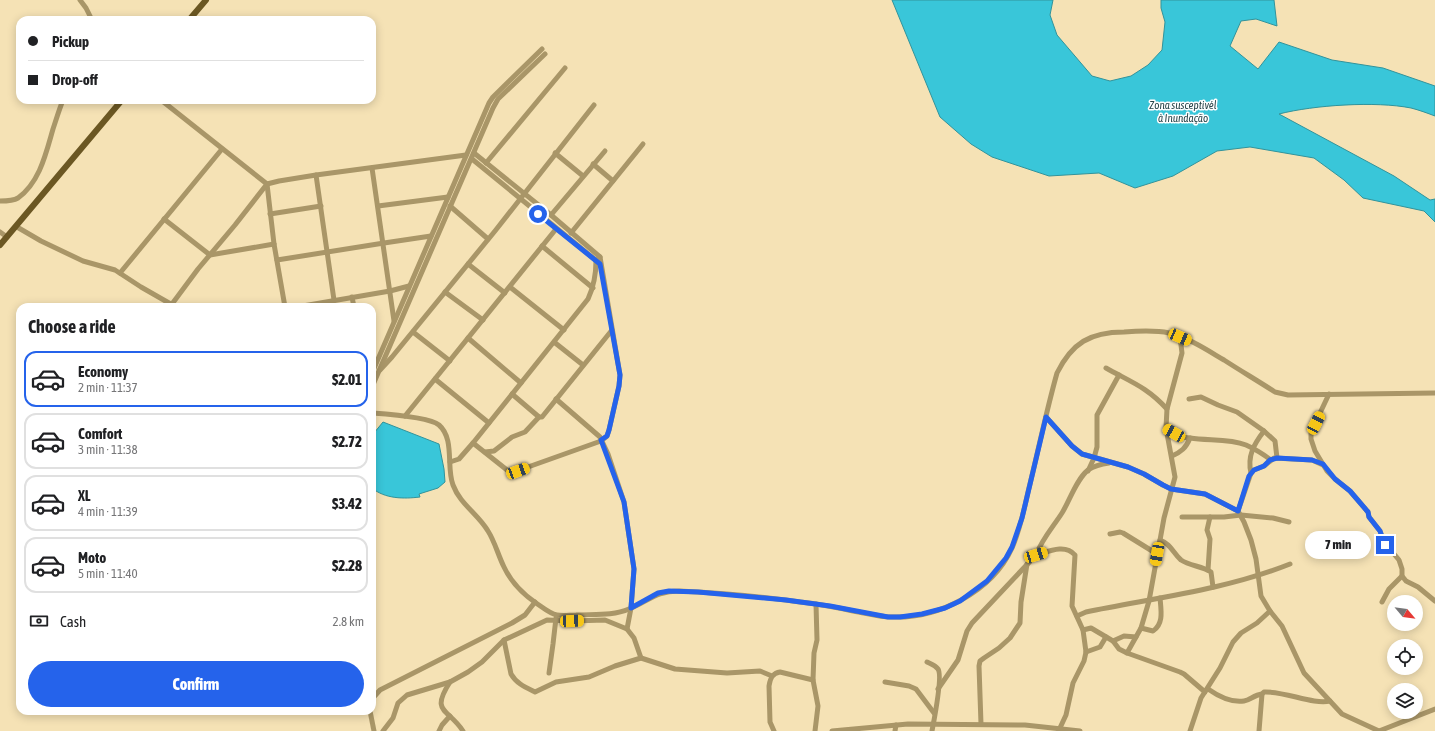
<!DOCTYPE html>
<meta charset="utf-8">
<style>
:root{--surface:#fff;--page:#f6f6f6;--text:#202124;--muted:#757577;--line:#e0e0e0;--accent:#2563eb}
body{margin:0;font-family:"Asap Condensed",sans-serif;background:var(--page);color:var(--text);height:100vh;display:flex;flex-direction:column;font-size:15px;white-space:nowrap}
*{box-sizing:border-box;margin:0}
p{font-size:13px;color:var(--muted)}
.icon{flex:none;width:22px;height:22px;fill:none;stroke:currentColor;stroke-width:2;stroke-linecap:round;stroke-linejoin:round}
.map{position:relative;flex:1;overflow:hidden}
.panel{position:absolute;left:16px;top:303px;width:360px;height:412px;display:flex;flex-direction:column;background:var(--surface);border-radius:12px;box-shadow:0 2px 10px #0003}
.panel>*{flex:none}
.banner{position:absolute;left:16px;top:16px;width:360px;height:88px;border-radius:12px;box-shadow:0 2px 10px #0003;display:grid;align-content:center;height:88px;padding:0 12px;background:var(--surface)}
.needle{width:26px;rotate:119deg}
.tools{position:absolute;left:1387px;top:595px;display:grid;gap:8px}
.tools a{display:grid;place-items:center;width:36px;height:36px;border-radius:50%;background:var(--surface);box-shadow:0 2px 10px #0003;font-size:20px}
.end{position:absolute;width:18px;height:18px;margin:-9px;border:5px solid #2563eb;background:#fff;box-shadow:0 0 0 2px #fff}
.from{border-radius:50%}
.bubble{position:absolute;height:28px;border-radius:14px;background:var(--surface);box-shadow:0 2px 10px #0003;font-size:13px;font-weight:800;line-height:28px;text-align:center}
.car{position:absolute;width:12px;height:24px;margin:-12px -6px;border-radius:5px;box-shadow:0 0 3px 1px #0007;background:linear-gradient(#f5c518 24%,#345 0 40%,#f5c518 0 76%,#345 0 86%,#f5c518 0)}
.banner b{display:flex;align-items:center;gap:14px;height:38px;font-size:15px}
.banner b+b{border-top:1px solid var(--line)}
.banner i{width:10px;height:10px;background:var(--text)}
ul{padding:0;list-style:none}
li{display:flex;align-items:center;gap:12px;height:56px;margin:0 8px 6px;padding:0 4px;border:2px solid var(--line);border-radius:12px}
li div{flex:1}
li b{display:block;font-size:15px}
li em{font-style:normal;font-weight:800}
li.on{border-color:var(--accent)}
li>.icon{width:36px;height:36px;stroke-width:1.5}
h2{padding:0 12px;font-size:18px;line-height:48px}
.pay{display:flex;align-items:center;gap:10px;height:44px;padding:0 12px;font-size:15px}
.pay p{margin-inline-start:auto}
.primary-button{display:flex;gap:8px;margin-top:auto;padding:8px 12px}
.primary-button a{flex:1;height:46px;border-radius:24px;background:var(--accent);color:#fff;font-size:16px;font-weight:800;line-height:46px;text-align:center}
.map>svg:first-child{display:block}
</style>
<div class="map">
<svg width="1435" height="731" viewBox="0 0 1435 731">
<rect width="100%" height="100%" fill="#f5e2b5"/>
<g fill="#39c6d9" stroke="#32939b">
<path d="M892,0h161l-3,15 7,20 35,41 18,5 21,-5 17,-11 14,-15 3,-28 -4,-14v-8h113l3,26 -21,-7 -15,2 -11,25 28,23 21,-27 53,18 51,8 52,18v30c-8,-3 -16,-6 -24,-8 -35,-7 -97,-3 -132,6l115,62 36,24 5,-1v23l-11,-11 -61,-13 -19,-18 -30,-22 -64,-11 -33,4 -44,25 -38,12 -36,-15 -50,3 -57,-19 -21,-13 -31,-27z"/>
<path d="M383,422l56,22 5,25 1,13 -7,6 -19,6 1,3c-16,2 -35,2 -48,-9v-50l2,-5z"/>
</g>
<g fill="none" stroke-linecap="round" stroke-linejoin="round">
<g stroke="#a99668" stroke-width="5">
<path d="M80,0l6,8 6,12"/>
<path d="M161,100l106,84 7,60 11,63"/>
<path d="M555,153l28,23"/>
<path d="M472,159l126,103"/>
<path d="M486,163l79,-95"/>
<path d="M593,164l20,17"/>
<path d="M372,168l22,153"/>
<path d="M316,175l18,125"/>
<path d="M0,201c6,0 13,0 18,-3 22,-16 28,-45 35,-69 3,-9 6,-19 10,-29"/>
<path d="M378,206l70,-9"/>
<path d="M450,206l38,33"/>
<path d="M270,214l51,-8"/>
<path d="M551,215l54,-64"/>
<path d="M164,219l46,36 64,-11"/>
<path d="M17,227l24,14 42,20 32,9 26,17 35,20"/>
<path d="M0,232l7,5"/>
<path d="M571,233l72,-89"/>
<path d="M542,246l51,42"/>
<path d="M277,260l107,-17 47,-7"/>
<path d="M468,264l37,29"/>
<path d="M120,273l102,-124"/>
<path d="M510,287l54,43"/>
<path d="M445,292l38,28"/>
<path d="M352,297l2,10"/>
<path d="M172,304l26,-35 37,-44 32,-41 12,-3 37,-6 150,-20"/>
<path d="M297,307l93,-16 19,-5"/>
<path d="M413,332l37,29"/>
<path d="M468,338l53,45"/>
<path d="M554,342l29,23"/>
<path d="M1106,368c25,14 41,19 61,41"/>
<path d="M380,370l12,-13 103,-126 99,-126"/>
<path d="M372,373l117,-270 4,-6 49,-48"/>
<path d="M435,379l54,44"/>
<path d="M372,387l121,-279 5,-9 47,-45"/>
<path d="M512,394l27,23h3l70,-87"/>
<path d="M1329,394l-18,38v7l4,12 12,20 8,8 15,12 18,21 1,5 11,14 5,14 4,3 10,12 3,9v7l4,5 12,6 17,14"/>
<path d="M556,399l44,38 8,17 16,48 10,67 -3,39 -4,21"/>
<path d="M1189,399l12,-2 17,8 19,7 27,19 11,10 2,17"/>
<path d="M372,413c14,1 57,4 67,12 16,14 7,42 14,60 7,19 25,29 35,46 7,11 10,24 16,36 7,15 19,27 32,36 6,4 14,11 21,12 6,1 13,0 19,0 18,-1 37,1 53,-6 20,-8 27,-18 50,-18 40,2 81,5 121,11 18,2 35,5 53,9 13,2 26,6 38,6 47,2 101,-25 121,-69 8,-18 12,-38 16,-56 10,-40 18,-80 29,-119 15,-30 33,-41 67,-41 14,-1 31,-2 45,1 20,5 38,17 55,27 17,11 34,21 51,32l13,3 147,-2"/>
<path d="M405,416l151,-187"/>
<path d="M1046,417l26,29 10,8 46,13 16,7 19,11 8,4 34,5 33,17 6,11 7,18 5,19 5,37 9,15 12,15 22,47 38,41 37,17"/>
<path d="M1166,428l15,9 9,1"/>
<path d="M473,443l34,27 7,2 87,-31 6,-5 2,-6 10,-44 1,-11 -20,-118 -49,-42 -77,-62"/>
<path d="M485,452l9,-1 18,-14 13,-5 14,-15"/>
<path d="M1172,456c9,-4 14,-8 18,-18 18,3 39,0 56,7 9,4 17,9 25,15"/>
<path d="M450,462l9,-3 14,-16 115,-144c6,-13 8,-24 8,-38l4,-4"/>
<path d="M1088,471l6,-13 3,-11v-32l22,-40"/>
<path d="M1251,473c-4,-17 3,-29 13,-42"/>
<path d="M1238,511l13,-38 3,-3 10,-4 10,-8 38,2 11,5"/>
<path d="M1182,517h42l17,-2 32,3 16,4"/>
<path d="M1110,534l10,-2 3,1 34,21"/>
<path d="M1160,540c11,4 13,13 21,20 9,6 21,6 30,12l2,15"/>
<path d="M1036,555c11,-3 29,-12 39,0l-3,51 11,24 3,22 -2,9 -11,22 -7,32 -7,15"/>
<path d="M1208,570l2,-31 -3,-9 3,-13"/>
<path d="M1382,602l7,-13 13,-13"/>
<path d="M1077,616l9,-4c68,-14 139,-22 204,-48"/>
<path d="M1141,628l12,3c11,-7 8,-21 7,-33"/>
<path d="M1083,630l8,-2 22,13 6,8 8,4 53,19 4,2 21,18"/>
<path d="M504,640l7,34c5,9 14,13 24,18l21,-10 33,-5 26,-11 26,-8 34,11 52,4 33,-2 12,5"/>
<path d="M1113,641l11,-5 12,1"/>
<path d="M1086,652l14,-5 6,-10"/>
<path d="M1127,653l14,-25 8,-27 15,-83 11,-41 -9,-49 1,-19 15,-56 -2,-16"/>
<path d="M927,662c4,2 8,3 11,7 5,7 -4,51 -6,62"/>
<path d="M549,673l4,-29 3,-26"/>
<path d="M450,682c-20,31 -2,26 13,49"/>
<path d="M885,682l24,4 7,3 18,24"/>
<path d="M938,689l20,-29 9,-29 5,-8 64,-68c6,-16 17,-28 26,-42 8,-13 14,-33 26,-43 6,-4 13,-6 21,-7"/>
<path d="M1208,689c10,7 23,14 36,12 6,-1 10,-6 18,-7"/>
<path d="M372,699l8,-9 132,-67 13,-8 10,-13"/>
<path d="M370,711l4,20"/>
<path d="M981,724l-2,-58 1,-5 4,-3 15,-10 11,-10 10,-15 1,-21 6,-38"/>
<path d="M383,731l10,-13 5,-15 9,-8 43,-13 18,-10 14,-10 22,-22 43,-20 25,1 33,-1 22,9 7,9 7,20"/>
<path d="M439,731l3,-6 8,-9"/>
<path d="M774,731l-4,-9 -1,-36c1,-7 3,-13 11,-14l33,8"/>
<path d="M815,731l3,-25 -5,-26 1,-27 3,-13 -1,-36"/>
<path d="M832,731l76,-7 117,1 55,6"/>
<path d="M895,731l1,-6"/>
<path d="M1190,731l11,-33 19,-30 13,-26 8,-9 16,-10 13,-12"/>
<path d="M1259,731l3,-37 2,-2c21,-1 49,13 66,9"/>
<path d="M1379,731l56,-22"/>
</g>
<g stroke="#6b5723" stroke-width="6">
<path d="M189,20l17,-20"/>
<path d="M0,245l122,-145"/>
</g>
</g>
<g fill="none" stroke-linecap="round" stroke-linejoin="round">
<path stroke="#2563eb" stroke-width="5" d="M538,214l62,50 20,111 -1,11 -10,44 -2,6 -6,4 23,62 10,67 -3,39 27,-15 11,-2 29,1 88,8 44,6 58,11h12l22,-3 23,-6 15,-7 27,-20 19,-23 6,-11 10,-29 24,-101 26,29 10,8 46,13 16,7 19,11 8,4 34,5 33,17 11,-35 5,-6 10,-4 6,-6 7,-2 35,2 11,4 12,15 15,12 18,21 1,5 11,14 5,14"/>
</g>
<g text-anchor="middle" stroke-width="3" stroke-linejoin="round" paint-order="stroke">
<g font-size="11" font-style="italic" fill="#264348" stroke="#fff">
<text x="1183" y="109">Zona susceptivél<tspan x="1183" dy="13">à Inundação</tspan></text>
</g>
</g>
</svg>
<div class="tools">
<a><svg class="needle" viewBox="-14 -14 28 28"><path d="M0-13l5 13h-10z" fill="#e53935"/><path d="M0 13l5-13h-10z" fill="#757577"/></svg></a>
<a><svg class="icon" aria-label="locate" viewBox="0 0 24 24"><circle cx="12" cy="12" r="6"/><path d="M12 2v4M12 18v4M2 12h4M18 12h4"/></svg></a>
<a><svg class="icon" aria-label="layers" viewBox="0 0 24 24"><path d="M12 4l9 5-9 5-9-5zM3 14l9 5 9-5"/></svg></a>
</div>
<i class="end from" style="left:538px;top:214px"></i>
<i class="end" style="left:1385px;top:545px"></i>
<div class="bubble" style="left:1305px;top:531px;width:66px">7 min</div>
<i class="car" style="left:1180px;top:337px;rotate:113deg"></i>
<i class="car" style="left:1316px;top:423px;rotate:27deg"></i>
<i class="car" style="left:1174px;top:433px;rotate:299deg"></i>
<i class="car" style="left:518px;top:471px;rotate:70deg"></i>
<i class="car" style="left:1157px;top:554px;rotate:190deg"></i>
<i class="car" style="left:1036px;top:555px;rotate:73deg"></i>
<i class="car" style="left:572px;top:621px;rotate:88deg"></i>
<div class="banner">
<b><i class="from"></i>Pickup</b>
<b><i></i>Drop-off</b>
</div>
<section class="panel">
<h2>Choose a ride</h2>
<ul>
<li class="on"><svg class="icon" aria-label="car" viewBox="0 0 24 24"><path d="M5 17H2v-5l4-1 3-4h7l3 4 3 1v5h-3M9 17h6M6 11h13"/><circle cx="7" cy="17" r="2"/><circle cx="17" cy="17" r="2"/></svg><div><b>Economy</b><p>2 min · 11:37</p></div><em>$2.01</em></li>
<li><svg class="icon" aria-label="car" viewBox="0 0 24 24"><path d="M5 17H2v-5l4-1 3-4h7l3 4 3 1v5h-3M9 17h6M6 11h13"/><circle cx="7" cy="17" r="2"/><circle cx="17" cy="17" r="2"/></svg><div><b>Comfort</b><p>3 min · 11:38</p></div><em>$2.72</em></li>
<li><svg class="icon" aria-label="car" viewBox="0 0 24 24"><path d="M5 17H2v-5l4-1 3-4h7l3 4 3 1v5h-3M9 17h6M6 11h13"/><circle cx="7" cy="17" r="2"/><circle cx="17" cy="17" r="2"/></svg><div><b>XL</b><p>4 min · 11:39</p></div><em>$3.42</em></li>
<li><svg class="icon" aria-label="car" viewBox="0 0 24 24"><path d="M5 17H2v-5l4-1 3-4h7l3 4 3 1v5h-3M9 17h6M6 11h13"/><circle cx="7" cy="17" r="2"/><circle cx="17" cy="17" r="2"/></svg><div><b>Moto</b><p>5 min · 11:40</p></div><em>$2.28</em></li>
</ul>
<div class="pay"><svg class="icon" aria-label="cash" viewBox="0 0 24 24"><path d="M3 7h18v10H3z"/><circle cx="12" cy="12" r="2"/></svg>Cash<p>2.8 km</p></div>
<div class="primary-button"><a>Confirm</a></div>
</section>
</div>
